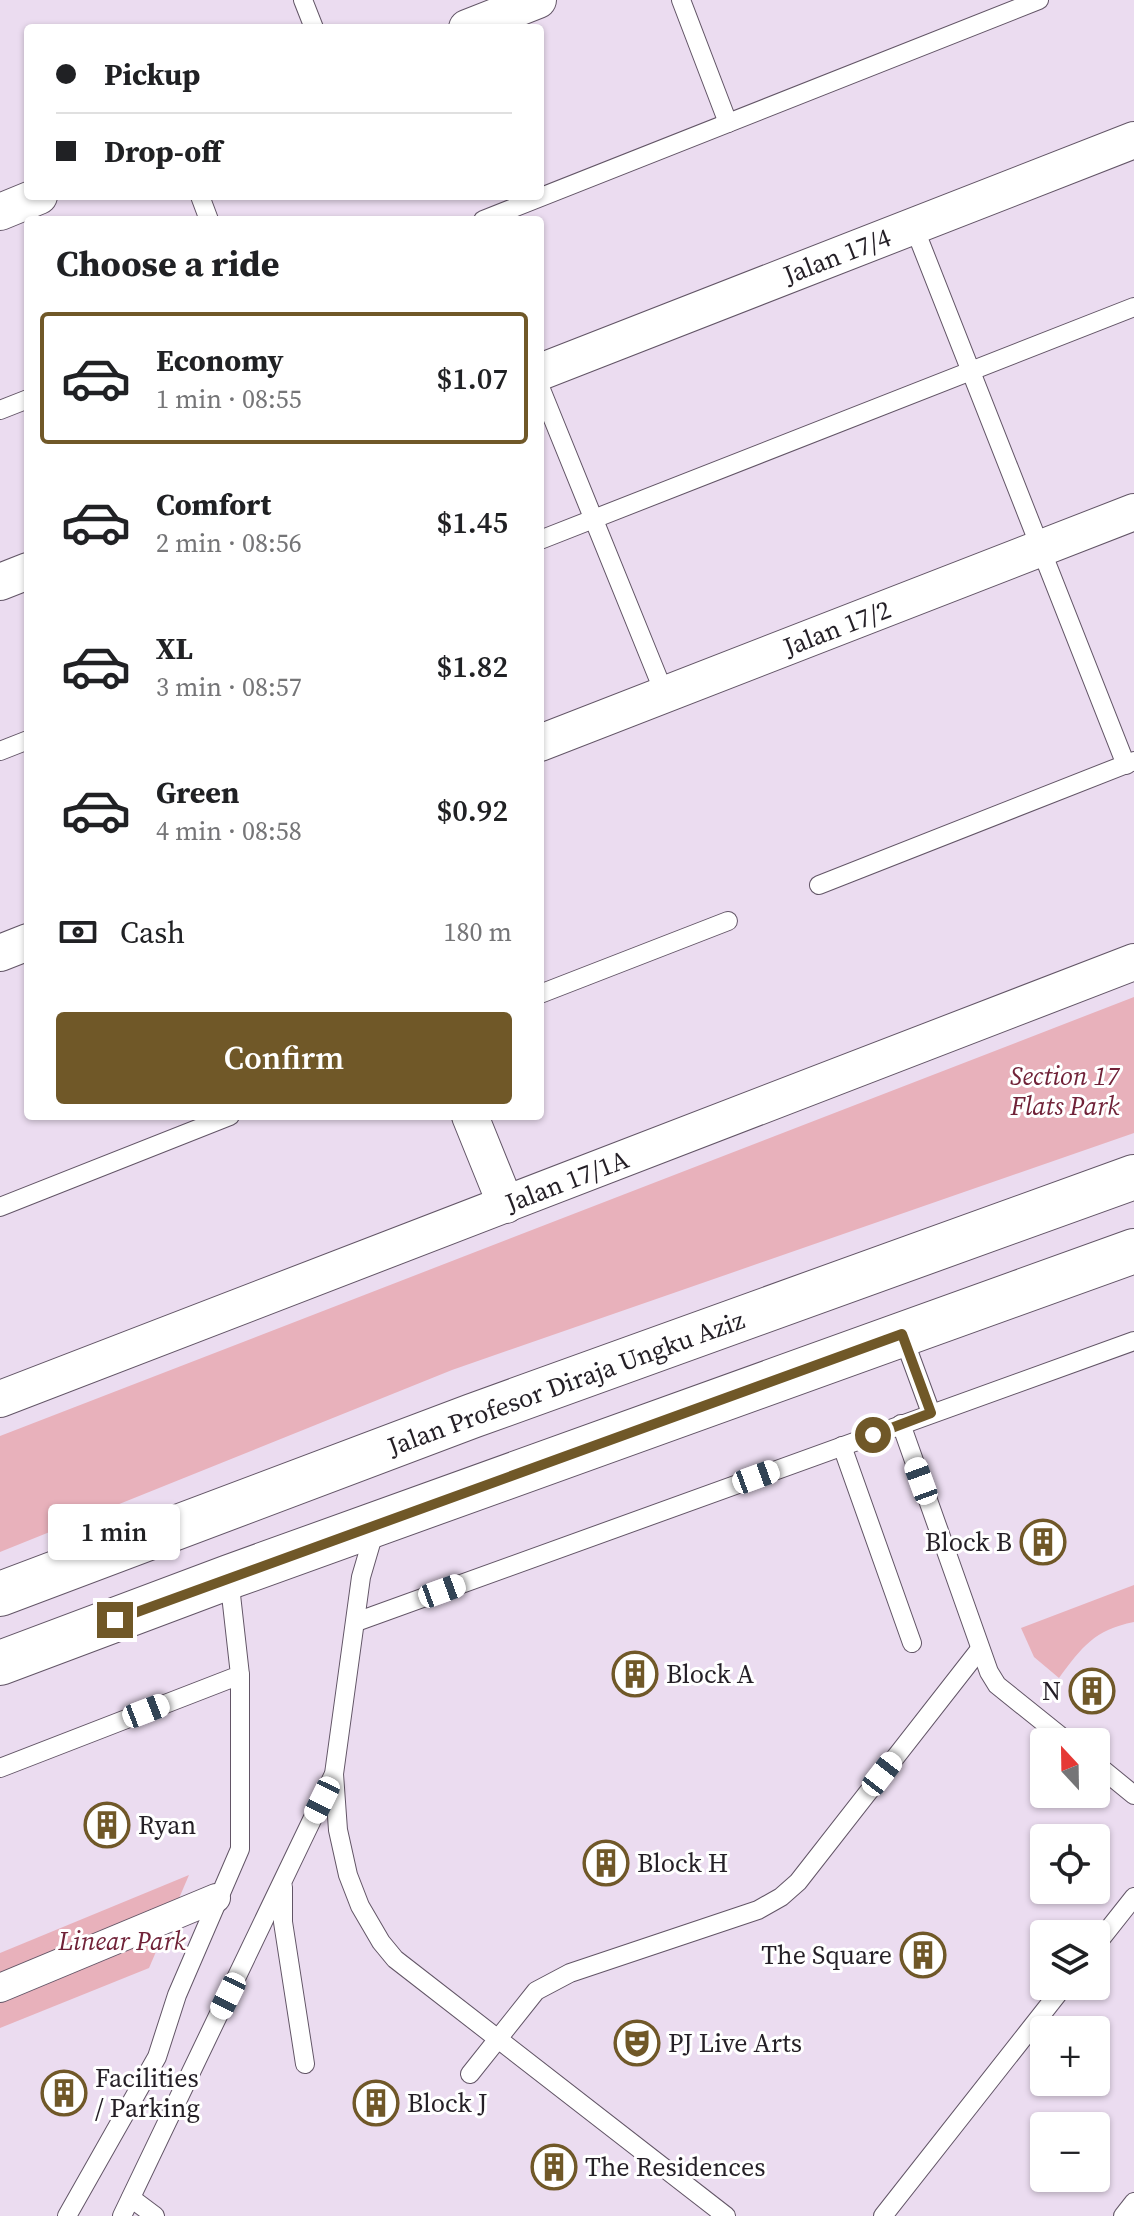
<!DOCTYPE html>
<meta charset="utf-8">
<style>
:root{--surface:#fff;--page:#f6f6f6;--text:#202124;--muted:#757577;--line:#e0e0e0;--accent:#705828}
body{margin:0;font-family:"Source Serif 4",serif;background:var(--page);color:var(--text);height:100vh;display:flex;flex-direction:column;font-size:30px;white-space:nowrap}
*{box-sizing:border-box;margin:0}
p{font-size:26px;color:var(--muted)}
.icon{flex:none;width:44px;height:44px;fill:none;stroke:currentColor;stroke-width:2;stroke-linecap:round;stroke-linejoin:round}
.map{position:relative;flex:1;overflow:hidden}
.drawer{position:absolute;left:24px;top:216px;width:520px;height:904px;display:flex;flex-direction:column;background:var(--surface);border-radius:8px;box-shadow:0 2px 6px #0004}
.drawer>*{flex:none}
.banner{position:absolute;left:24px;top:24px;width:520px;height:176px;border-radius:8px;box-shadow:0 2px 6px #0004;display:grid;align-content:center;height:176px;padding:0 32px;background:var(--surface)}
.needle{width:52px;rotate:338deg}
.tools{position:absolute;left:1030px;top:1728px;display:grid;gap:16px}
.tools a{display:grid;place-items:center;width:80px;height:80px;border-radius:8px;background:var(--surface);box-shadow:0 2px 6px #0004;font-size:40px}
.end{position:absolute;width:36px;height:36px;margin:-18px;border:10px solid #705828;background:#fff;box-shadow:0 0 0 4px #fff}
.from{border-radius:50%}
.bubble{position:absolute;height:56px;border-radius:8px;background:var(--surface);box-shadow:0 2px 6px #0004;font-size:26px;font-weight:600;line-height:56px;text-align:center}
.car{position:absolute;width:24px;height:48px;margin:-24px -12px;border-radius:10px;box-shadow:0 0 6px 2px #0007;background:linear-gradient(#fff 24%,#345 0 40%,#fff 0 76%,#345 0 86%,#fff 0)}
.banner b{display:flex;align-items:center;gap:28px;height:76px;font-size:30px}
.banner b+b{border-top:2px solid var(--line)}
.banner i{width:20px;height:20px;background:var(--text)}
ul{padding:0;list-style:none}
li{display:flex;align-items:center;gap:24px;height:132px;margin:0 16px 12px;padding:0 16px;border:4px solid transparent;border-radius:8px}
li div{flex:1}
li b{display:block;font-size:30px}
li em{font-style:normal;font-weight:600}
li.active{border-color:var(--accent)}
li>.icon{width:72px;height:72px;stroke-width:1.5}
h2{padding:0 32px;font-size:36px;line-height:96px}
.pay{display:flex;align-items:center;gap:20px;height:88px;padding:0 32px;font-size:30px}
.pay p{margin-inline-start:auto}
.action{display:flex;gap:16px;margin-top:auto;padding:16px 32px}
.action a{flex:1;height:92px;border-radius:8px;background:var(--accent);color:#fff;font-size:32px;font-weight:600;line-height:92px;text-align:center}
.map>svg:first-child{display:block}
</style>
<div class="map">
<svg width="1134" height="2216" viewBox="0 0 1134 2216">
<rect width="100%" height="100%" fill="#ebdcf0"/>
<g fill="#e8b1bb">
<path d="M1134,997v136l-682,237 -452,182v-116z"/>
<path d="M1134,1585v37c-40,8 -52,25 -75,56l-25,-21 -13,-29z"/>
<path d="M189,1875l-40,93 -149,60v-75z"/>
</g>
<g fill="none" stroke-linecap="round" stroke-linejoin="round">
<g stroke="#625566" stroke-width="20">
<g id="service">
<path d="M303,0l11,28"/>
<path d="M681,0l47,123"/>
<path d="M200,196l9,24"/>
<path d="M483,220l556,-220"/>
<path d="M914,227l212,538"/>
<path d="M540,387l125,308"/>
<path d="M0,410l28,-11"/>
<path d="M540,540l594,-233"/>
<path d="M0,751l28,-11"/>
<path d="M819,885l315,-124"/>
<path d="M540,994l188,-73"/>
<path d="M0,1207l230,-91"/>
<path d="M902,1334l29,79"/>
<path d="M901,1424l88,248 8,13 71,57"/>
<path d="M842,1446l70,197"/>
<path d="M376,1526l-15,51 -27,197 4,56 10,45 12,31 21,36 14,17 331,257"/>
<path d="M356,1622l778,-281"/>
<path d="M1096,1764l38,31"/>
<path d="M0,1768l240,-93 -11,-98"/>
<path d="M283,1887v35l22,142"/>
<path d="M1096,1945l38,-48"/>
<path d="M470,2074l66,-83 34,-18 188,-63 23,-13 17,-15 182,-233"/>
<path d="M131,2198l24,18"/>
<path d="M67,2216l90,-159 20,-62 63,-146v-174"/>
<path d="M122,2216l211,-440"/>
<path d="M883,2216l181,-230"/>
<path d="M1123,2216l11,-14"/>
</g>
</g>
<g stroke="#625566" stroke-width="30">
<path id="pedestrian" d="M0,1988l216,-90"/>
</g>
<g stroke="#625566" stroke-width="38">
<g id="minor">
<path d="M467,28l71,-28"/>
<path d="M0,212l39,-16"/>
<path d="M540,372l594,-232"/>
<path d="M0,582l28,-11"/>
<path d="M540,743l594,-231"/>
<path d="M0,953l28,-11"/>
<path d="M470,1116l36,89"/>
<path d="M0,1399l1134,-437"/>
</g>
</g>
<g stroke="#625566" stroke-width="46">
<g id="primary">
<path d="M0,1594l472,-178 662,-239"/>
<path d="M0,1663l229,-86 905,-326"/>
</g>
</g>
<use href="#service" stroke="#fff" stroke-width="18"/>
<use href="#pedestrian" stroke="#fff" stroke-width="28"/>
<use href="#minor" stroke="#fff" stroke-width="36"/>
<use href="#primary" stroke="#fff" stroke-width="44"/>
</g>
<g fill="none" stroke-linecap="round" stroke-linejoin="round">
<path stroke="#705828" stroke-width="10" d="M115,1620l787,-286 29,79 -58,22"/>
</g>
<defs>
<g id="building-ring" transform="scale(2.3)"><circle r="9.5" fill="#fff" stroke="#705828" stroke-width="1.5"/><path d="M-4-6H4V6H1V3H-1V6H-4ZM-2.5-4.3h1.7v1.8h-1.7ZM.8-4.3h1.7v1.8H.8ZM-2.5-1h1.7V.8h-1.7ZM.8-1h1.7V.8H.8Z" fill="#705828"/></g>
<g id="theatre-ring" transform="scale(2.3)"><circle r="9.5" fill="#fff" stroke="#705828" stroke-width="1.5"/><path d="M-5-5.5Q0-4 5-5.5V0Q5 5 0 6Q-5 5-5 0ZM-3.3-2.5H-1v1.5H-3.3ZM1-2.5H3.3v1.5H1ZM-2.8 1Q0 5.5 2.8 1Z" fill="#705828"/></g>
</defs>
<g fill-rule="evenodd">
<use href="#building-ring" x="1043" y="1542"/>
<use href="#building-ring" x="635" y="1674"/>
<use href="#building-ring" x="1092" y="1691"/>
<use href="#building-ring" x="107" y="1825"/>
<use href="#building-ring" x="606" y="1863"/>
<use href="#building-ring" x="923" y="1955"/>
<use href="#theatre-ring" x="637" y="2043"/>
<use href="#building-ring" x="64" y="2093"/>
<use href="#building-ring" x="376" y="2103"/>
<use href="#building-ring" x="554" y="2167"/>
</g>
<g text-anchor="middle" stroke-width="6" stroke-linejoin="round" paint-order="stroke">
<g font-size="26" fill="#241f26" stroke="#fff">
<text transform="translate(837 256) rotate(-21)" y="9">Jalan 17/4</text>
<text transform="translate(837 628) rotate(-21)" y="9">Jalan 17/2</text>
<text transform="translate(567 1181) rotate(-21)" y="9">Jalan 17/1A</text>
<text transform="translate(566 1383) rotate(-20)" y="9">Jalan Profesor Diraja Ungku Aziz</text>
</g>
<g font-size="26" font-style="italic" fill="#702238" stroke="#fff">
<text x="1065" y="1085">Section 17<tspan x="1065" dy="30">Flats Park</tspan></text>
<text x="122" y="1950">Linear Park</text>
</g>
<g font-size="26" fill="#241f26" stroke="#fff" text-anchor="start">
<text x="1012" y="1551" text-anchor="end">Block B</text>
<text x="666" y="1683">Block A</text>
<text x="1061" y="1700" text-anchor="end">N</text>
<text x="138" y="1834">Ryan</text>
<text x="637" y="1872">Block H</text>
<text x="892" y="1964" text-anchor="end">The Square</text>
<text x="668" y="2052">PJ Live Arts</text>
<text x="95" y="2087">Facilities<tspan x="95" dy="30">/ Parking</tspan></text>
<text x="407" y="2112">Block J</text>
<text x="585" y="2176">The Residences</text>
</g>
</g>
</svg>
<div class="tools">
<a><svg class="needle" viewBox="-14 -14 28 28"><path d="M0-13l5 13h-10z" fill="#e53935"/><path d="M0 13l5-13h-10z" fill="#757577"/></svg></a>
<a><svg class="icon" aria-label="locate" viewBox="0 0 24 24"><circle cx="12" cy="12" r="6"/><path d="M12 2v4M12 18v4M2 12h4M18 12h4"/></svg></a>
<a><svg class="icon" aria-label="layers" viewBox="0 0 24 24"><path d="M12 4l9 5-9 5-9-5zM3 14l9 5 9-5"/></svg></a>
<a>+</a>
<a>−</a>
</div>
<i class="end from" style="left:873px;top:1435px"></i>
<i class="end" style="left:115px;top:1620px"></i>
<div class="bubble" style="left:48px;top:1504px;width:132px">1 min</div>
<i class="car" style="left:756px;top:1477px;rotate:70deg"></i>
<i class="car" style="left:921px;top:1481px;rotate:340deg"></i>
<i class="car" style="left:442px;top:1591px;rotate:70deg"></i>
<i class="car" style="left:146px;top:1711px;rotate:69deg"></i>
<i class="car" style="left:882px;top:1774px;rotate:38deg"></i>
<i class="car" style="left:322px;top:1800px;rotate:206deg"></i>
<i class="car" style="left:228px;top:1996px;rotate:206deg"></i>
<div class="banner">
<b><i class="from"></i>Pickup</b>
<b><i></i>Drop-off</b>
</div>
<section class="drawer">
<h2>Choose a ride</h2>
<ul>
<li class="active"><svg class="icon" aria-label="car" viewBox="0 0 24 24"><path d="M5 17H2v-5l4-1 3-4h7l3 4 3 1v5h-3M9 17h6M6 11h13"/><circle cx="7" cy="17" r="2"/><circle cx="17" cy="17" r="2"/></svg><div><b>Economy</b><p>1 min · 08:55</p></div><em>$1.07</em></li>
<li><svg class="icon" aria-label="car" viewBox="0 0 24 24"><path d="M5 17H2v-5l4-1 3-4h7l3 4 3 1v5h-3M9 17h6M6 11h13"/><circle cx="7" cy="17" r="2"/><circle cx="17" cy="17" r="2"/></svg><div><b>Comfort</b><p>2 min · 08:56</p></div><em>$1.45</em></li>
<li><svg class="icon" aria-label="car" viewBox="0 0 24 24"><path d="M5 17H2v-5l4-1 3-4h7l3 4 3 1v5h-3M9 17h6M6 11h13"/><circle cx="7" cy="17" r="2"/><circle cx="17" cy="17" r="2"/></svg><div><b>XL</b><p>3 min · 08:57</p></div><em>$1.82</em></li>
<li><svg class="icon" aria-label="car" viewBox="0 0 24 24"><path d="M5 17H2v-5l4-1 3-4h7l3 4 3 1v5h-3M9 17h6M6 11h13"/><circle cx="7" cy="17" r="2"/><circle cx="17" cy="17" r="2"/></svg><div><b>Green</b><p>4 min · 08:58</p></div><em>$0.92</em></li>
</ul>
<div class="pay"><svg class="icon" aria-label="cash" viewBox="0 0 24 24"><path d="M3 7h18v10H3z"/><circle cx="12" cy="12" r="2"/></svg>Cash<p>180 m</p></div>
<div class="action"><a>Confirm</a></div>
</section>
</div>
